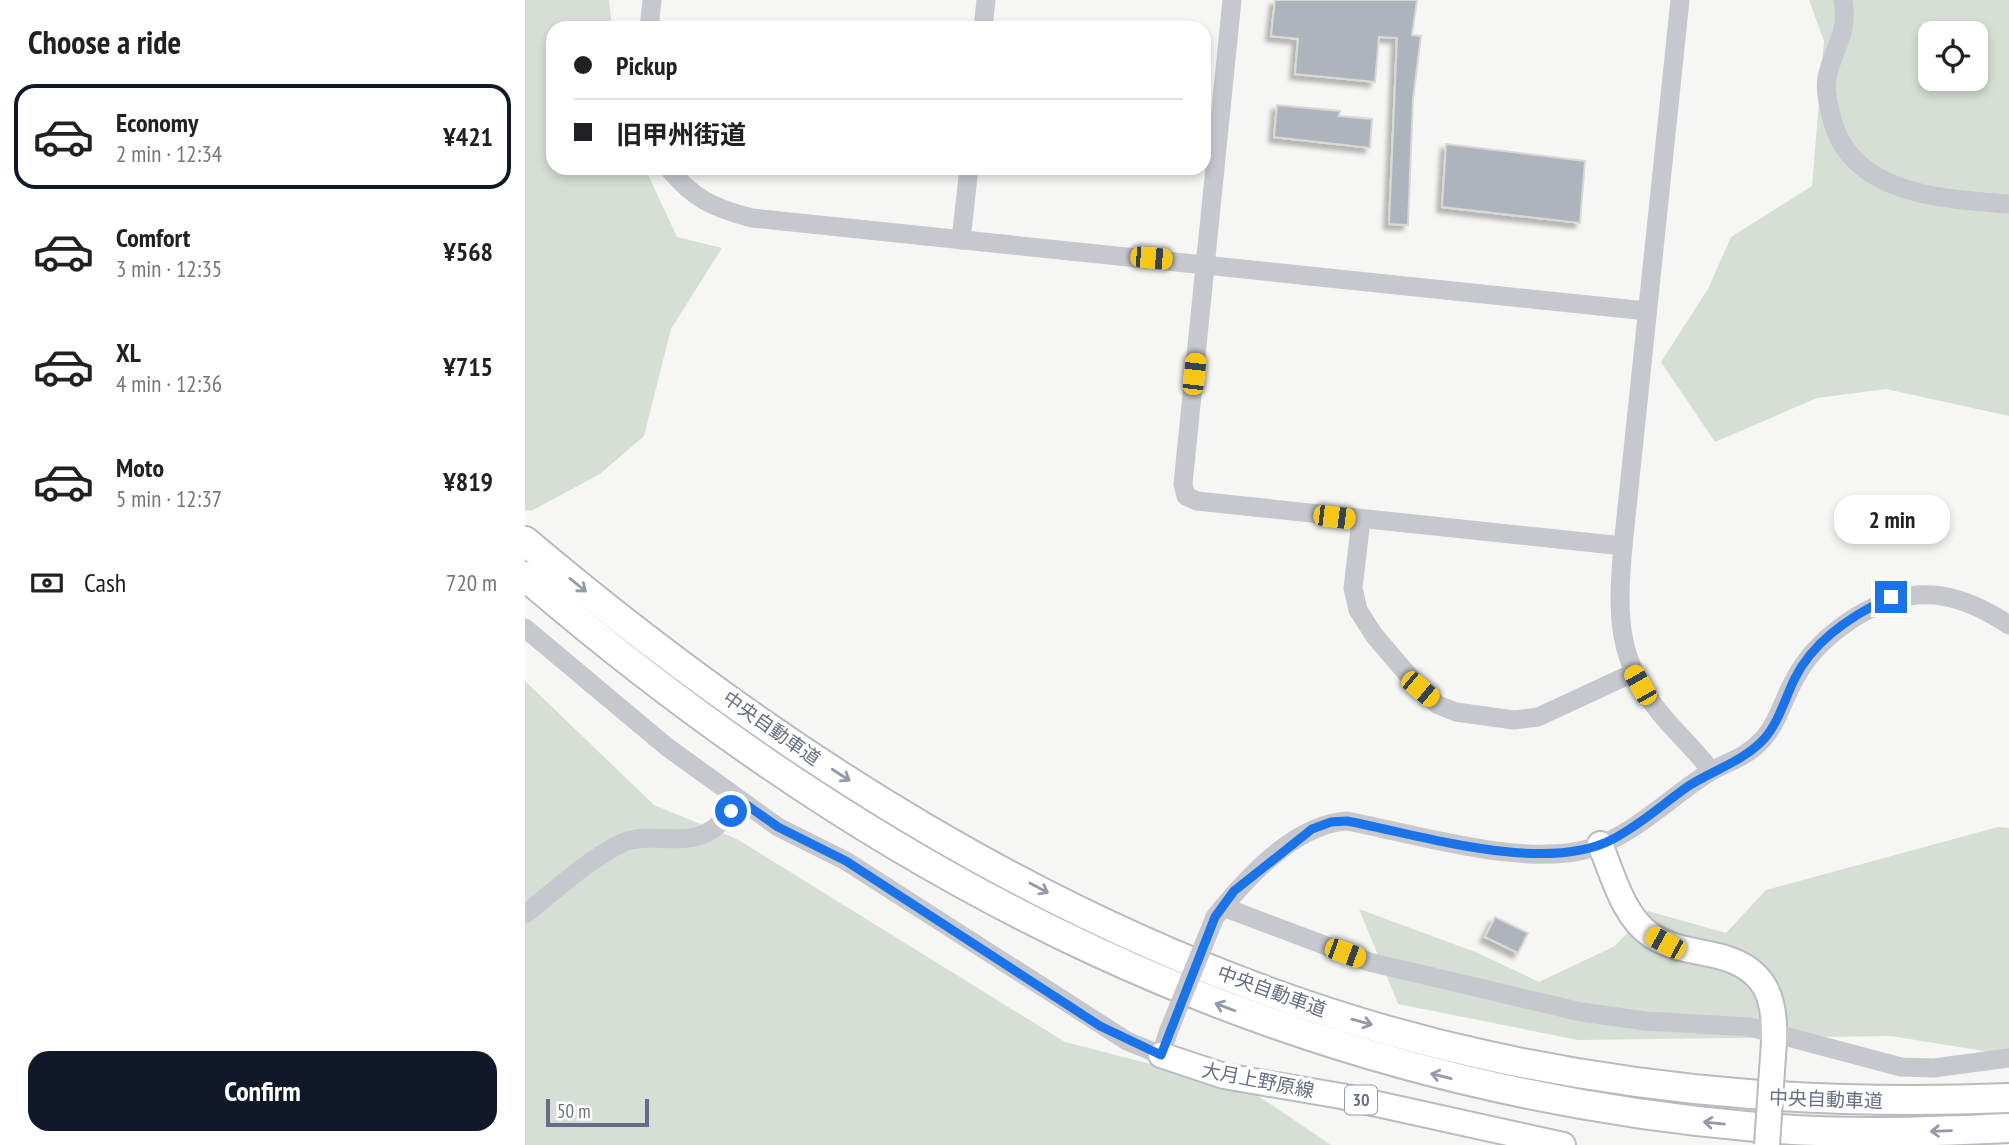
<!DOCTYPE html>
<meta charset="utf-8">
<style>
:root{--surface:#fff;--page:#f6f6f6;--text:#202124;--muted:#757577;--line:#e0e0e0;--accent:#111827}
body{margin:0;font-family:"PT Sans Narrow","Noto Sans JP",sans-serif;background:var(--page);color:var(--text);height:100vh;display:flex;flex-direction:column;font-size:26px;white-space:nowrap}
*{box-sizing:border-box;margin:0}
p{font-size:23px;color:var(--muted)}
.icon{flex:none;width:38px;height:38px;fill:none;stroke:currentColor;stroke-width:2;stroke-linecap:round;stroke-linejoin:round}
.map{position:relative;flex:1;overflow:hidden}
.sheet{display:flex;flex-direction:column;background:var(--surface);width:525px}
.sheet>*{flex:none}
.top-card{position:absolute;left:21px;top:21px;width:665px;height:154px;border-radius:21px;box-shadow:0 4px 10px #0003;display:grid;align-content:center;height:154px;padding:0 28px;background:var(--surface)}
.fabs{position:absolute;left:1393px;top:21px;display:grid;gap:14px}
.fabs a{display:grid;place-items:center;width:70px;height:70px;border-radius:14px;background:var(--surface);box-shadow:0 4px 10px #0003;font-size:35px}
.scale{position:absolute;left:21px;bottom:18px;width:103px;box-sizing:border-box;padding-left:7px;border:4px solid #666e85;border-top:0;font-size:19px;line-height:24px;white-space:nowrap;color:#666e85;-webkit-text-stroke:5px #fff;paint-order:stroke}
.end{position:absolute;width:32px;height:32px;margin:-16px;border:9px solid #1a73e8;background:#fff;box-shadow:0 0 0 4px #fff}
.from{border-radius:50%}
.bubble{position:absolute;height:49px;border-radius:21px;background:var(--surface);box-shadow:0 4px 10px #0003;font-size:23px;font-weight:800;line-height:49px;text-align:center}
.car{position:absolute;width:21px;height:42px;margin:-21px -10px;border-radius:9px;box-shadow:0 0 5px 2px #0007;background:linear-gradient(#f5c518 24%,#345 0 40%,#f5c518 0 76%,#345 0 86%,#f5c518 0)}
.top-card b{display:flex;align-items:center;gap:24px;height:66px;font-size:26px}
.top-card b+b{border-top:2px solid var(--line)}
.top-card i{width:18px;height:18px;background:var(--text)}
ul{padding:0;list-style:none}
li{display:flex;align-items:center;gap:21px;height:105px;margin:0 14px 10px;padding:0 14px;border:4px solid transparent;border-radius:21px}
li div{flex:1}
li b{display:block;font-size:26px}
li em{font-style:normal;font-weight:800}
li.current{border-color:var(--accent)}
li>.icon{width:63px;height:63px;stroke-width:1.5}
h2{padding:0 28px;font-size:32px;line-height:84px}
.pay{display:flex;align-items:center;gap:18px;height:77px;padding:0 28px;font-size:26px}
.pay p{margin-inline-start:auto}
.action{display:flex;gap:14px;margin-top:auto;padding:14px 28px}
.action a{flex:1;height:80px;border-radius:21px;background:var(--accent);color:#fff;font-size:28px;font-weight:800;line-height:80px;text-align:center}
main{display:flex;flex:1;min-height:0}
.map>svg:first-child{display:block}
</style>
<main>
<section class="sheet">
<h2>Choose a ride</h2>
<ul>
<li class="current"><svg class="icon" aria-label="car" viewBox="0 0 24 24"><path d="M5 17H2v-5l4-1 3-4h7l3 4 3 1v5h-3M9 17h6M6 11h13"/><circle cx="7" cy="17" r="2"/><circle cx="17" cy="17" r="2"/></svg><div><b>Economy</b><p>2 min · 12:34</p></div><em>¥421</em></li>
<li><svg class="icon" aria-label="car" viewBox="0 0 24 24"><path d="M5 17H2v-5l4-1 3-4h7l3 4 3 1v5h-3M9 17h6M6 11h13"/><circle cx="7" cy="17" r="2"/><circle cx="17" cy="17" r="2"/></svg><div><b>Comfort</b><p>3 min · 12:35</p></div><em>¥568</em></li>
<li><svg class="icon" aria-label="car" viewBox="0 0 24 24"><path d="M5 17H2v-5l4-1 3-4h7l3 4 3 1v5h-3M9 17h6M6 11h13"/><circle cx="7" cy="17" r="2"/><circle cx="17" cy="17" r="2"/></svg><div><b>XL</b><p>4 min · 12:36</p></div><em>¥715</em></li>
<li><svg class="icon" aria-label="car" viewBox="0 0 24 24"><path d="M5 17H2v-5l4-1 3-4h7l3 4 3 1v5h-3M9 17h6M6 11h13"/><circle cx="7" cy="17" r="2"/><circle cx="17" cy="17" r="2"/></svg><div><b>Moto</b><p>5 min · 12:37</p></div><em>¥819</em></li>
</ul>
<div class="pay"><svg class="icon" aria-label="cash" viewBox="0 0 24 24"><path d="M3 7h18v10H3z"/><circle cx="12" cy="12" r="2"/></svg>Cash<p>720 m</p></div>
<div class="action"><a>Confirm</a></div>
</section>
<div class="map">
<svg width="1484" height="1145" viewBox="0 0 1484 1145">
<defs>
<filter id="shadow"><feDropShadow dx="-5" dy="5" stdDeviation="2" flood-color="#0004"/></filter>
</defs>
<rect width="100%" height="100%" fill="#f6f7f4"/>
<g fill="#d6ded5" fill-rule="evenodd">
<path d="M0,0h84l3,28h-59v140h92l32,69 45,11 -51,81 -27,107 -44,38 -69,37 -6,-1z"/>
<path d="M1284,0h200v416l-123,-27 -69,9 -102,44 -54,-80 47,-73 23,-52 81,-51 12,-145zM1405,33h46v46h-46z"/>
<path d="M0,681l129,124 83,34 328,203 183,47 83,56h-806z"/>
<path d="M1473,827l11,1v221l-19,3 -99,-16 -313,4 -180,-36 -39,-95 119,44 61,29 76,-36 33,-35 78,22 40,-43z"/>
</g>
<g fill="#afb3bc" stroke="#d8d8d6" stroke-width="2" filter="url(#shadow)">
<path d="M750,0h142l-5,35 9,1 -8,63 -5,126 -19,-1 8,-186 -18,-1 -4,45 -80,-8 3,-35 -27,-3z"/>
<path d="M752,105l63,6 -1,5 33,3 -2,29 -96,-11z"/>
<path d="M921,144l139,17 -5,62 -138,-16z"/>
<path d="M970,917l33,16 -10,20 -33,-16z"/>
</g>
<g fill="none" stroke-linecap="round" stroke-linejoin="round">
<g stroke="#b9bbc0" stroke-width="28">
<g id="major">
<path d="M1075,844c13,31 23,73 52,92 17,11 37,14 57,18 60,11 69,46 64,102"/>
<path d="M636,1055l63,21 117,20 222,49"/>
</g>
</g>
<g stroke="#b9babe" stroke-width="32">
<g id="highway">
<path d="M0,541c278,235 605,437 964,515 174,38 343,49 520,42"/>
<path d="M0,576c358,308 756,510 1231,551 84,8 169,5 253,1"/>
</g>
</g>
<g stroke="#c7c8cd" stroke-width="19">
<path d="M707,0l-49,484 3,12 11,5 426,45"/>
<path d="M1155,0l-57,546c-6,67 -7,115 38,168 16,20 35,36 50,57"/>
<path d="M1318,0c6,36 -10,47 -16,78 -2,11 1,26 4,37 17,80 111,84 178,89"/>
<path d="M124,28l3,-28"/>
<path d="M458,28l3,-28"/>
<path d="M143,168c26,31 45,40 84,50l895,93"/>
<path d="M436,240l8,-72"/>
<path d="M836,520l-8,68 5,22 16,25 46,54 18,16 18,7 58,8 24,-3 95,-44"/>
<path d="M0,628l142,119 111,80 68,34 281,180 34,14 8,-25"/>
<path d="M698,907l146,55 212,50 65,9 104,6 151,40 33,1 75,-10"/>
<path d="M0,914c31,-24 60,-52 95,-70 28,-14 63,4 90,-13 12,-7 21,-20 31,-30"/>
<path d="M690,917c31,-39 80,-93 132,-96 68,13 174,46 241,28 45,-13 81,-51 120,-76 19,-11 39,-16 54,-33 17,-18 22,-44 35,-65 14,-25 36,-44 60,-59 55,-33 99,-26 152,9"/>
</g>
<use href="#major" stroke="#fff" stroke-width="24"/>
<use href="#highway" stroke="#fff" stroke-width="28"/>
<g stroke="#b9bbc0" stroke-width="28" stroke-linecap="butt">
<path id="major-bridge" d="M1242,1145l6,-89"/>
</g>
<path stroke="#c7c8cd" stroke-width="19" d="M644,1030l46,-113"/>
<use href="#major-bridge" stroke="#fff" stroke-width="24"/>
</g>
<defs><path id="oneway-shaft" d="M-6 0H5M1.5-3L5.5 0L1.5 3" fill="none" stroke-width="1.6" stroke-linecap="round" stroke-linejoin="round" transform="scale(1.75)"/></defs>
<g stroke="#949aaa">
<use href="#oneway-shaft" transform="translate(53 585) rotate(39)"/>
<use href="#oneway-shaft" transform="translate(316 775) rotate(33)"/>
<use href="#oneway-shaft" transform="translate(514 888) rotate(28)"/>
<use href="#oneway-shaft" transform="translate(700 1007) rotate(-159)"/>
<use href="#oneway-shaft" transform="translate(837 1022) rotate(16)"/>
<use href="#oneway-shaft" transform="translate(916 1076) rotate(-166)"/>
<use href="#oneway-shaft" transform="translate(1189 1123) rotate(-174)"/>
<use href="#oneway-shaft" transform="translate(1416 1131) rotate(178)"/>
</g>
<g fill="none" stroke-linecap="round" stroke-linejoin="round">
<path stroke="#1a73e8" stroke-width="9" d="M206,811l10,-10 37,26 68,34 254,165 61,29 54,-138 19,-26 78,-62 19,-7 16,-1c73,14 199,54 266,18 27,-14 50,-35 74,-52 24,-16 57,-26 77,-48 15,-17 21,-41 31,-61 19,-38 59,-64 96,-81"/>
</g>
<g text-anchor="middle" stroke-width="7" stroke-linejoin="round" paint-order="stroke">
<rect fill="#fff" stroke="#949aaa" stroke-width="2" x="820" y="1085.5" width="32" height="29" rx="5"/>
<g font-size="18" font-weight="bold" fill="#666e85">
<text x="836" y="1106">30</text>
</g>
<g font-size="19" fill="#666e85" stroke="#fff">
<text transform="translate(247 728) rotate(35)" y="7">中央自動車道</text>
<text transform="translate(747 991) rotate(20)" y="7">中央自動車道</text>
<text transform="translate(733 1080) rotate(11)" y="7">大月上野原線</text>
<text transform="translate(1301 1099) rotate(2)" y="7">中央自動車道</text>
</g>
</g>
</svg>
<div class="fabs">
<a><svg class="icon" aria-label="locate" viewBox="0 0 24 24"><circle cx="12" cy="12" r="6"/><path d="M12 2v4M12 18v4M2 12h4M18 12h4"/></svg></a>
</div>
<div class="scale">50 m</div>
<i class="end from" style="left:206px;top:811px"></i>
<i class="end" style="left:1366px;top:597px"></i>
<div class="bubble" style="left:1309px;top:495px;width:116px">2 min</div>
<i class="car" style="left:626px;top:258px;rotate:95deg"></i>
<i class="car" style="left:669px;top:374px;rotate:6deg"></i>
<i class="car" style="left:809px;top:517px;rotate:97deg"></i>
<i class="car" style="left:1115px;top:685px;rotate:330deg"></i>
<i class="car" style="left:895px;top:689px;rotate:130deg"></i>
<i class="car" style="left:1140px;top:943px;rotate:299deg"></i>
<i class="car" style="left:820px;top:953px;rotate:110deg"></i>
<div class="top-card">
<b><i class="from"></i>Pickup</b>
<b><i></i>旧甲州街道</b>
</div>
</div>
</main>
